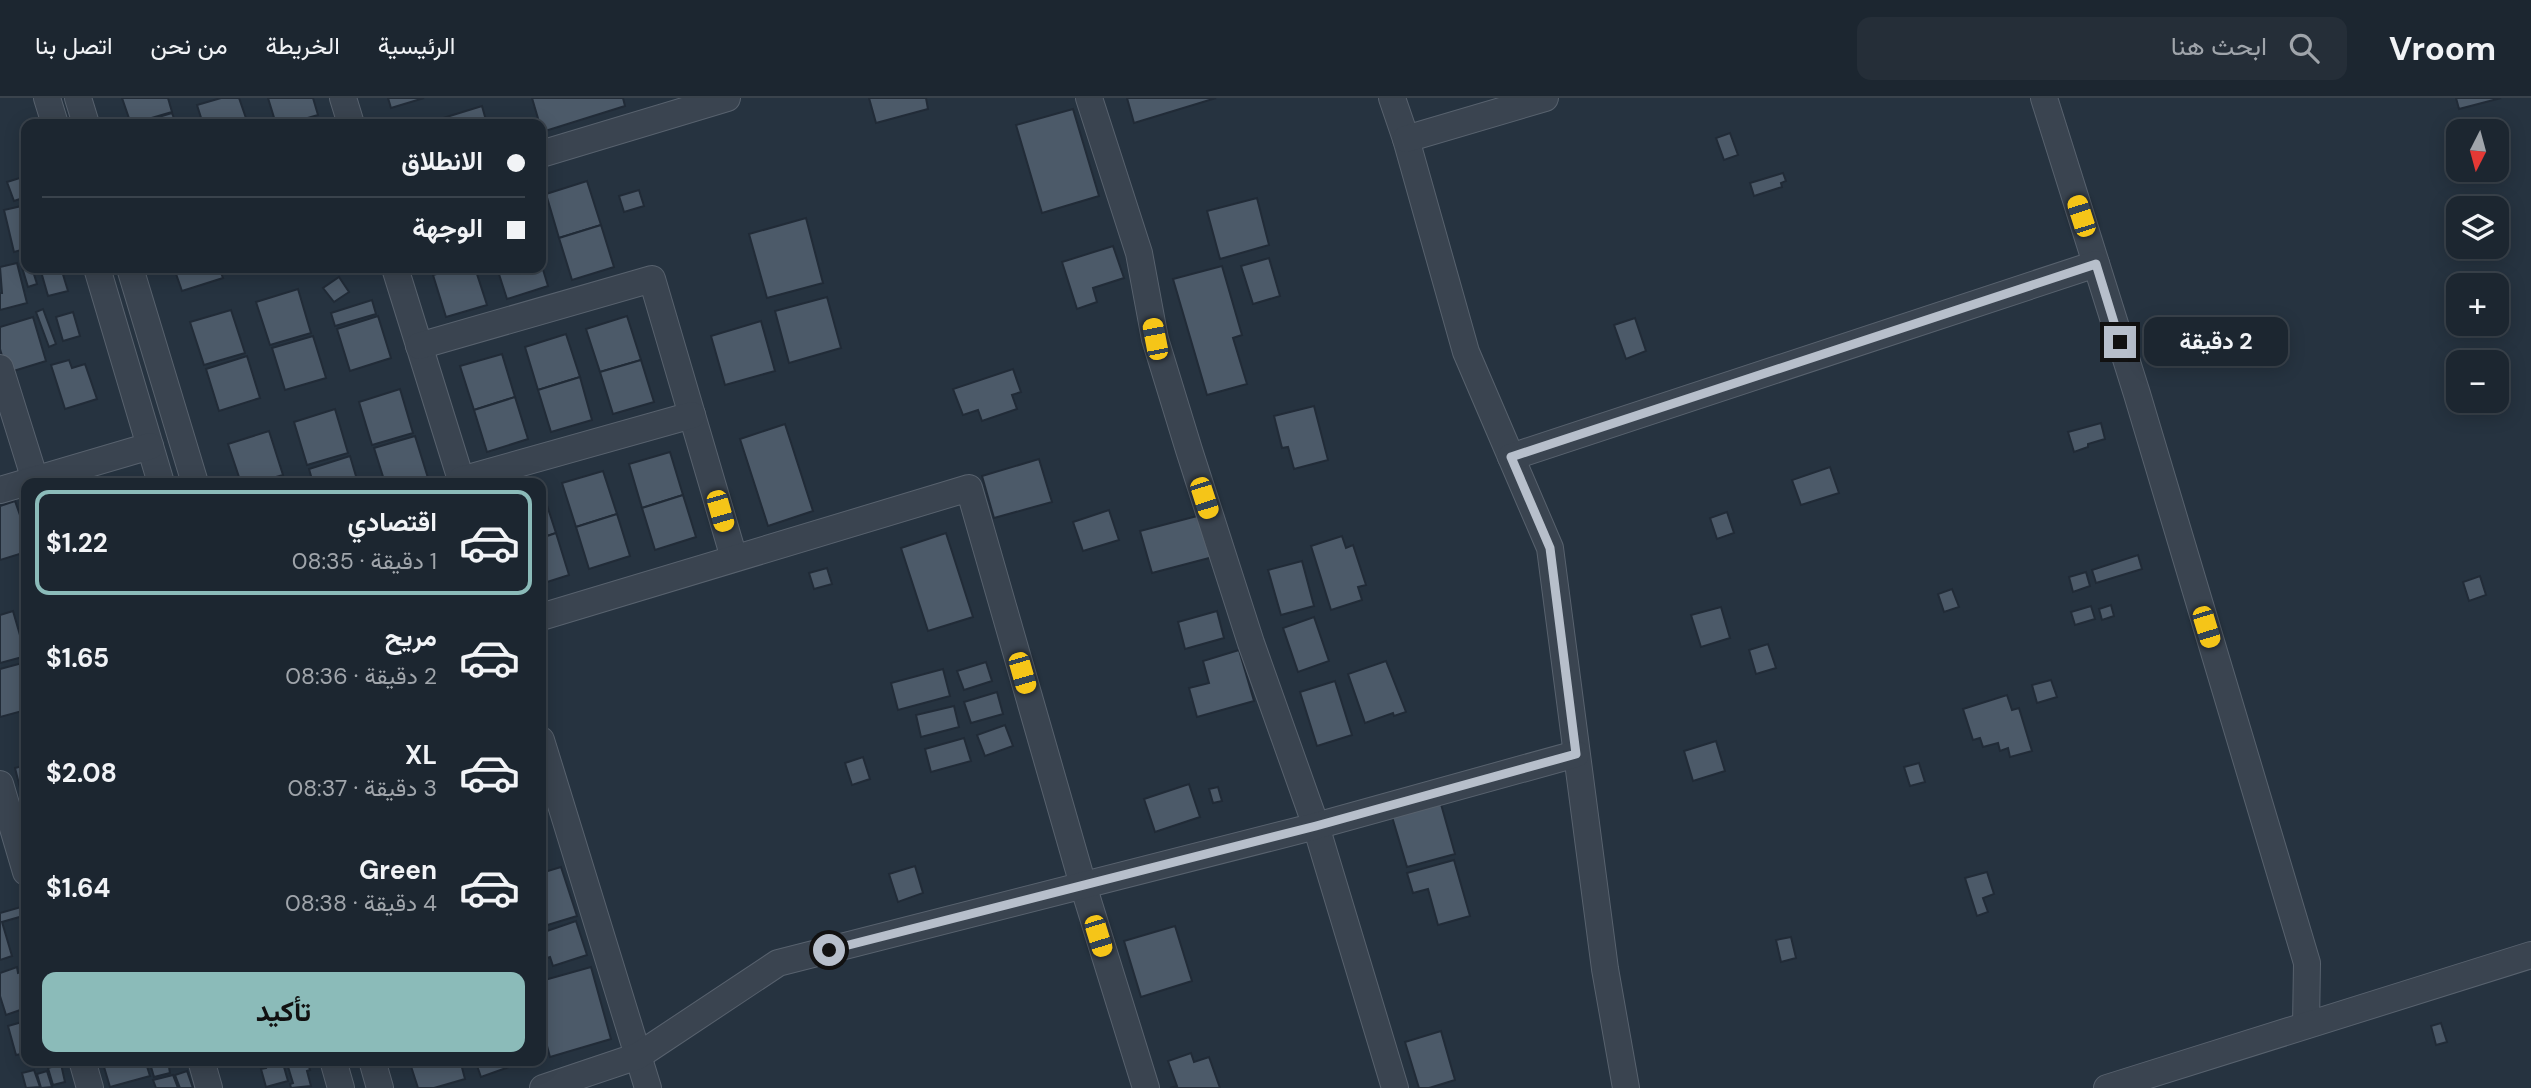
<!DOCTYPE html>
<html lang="ar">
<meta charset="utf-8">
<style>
:root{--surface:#1c2630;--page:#252e38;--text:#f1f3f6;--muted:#a0a5ab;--line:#3a434c;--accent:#8bbbb9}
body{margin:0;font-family:"DM Sans",Vazirmatn,sans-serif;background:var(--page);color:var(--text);direction:rtl;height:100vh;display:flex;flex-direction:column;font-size:26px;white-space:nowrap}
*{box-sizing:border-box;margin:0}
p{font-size:23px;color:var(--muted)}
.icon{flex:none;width:38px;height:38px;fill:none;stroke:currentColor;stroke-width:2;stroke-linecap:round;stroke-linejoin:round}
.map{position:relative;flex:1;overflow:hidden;direction:ltr}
.side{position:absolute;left:21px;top:380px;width:525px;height:588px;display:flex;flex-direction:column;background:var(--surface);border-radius:14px;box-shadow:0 4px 18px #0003,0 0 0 2px var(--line);direction:rtl}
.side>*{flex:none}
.hud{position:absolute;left:21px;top:21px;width:525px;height:154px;border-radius:14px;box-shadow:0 4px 18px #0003,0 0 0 2px var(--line);direction:rtl;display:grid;align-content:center;height:154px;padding:0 21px;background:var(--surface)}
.needle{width:46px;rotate:186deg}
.fabs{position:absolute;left:2446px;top:21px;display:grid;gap:14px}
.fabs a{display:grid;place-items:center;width:63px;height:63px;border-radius:14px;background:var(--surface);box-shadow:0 4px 18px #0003,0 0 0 2px var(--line);font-size:35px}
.end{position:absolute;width:32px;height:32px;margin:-16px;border:9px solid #b7bfcb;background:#111;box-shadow:0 0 0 4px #111}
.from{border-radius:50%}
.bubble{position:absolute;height:49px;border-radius:14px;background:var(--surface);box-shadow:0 4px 18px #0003,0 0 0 2px var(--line);font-size:23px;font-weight:700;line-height:49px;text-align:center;direction:rtl}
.car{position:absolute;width:21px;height:42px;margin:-21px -10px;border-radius:9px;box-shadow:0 0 5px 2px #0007;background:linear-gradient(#f5c518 24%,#345 0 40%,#f5c518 0 76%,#345 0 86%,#f5c518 0)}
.hud b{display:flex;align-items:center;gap:24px;height:66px;font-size:26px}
.hud b+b{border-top:2px solid var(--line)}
.hud i{width:18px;height:18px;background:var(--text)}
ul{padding:12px 0 0;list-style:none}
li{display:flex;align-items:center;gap:21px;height:105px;margin:0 14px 10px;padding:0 7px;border:4px solid transparent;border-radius:14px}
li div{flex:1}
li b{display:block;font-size:26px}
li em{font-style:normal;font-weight:700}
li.current{border-color:var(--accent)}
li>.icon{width:63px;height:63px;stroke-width:1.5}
.action{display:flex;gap:14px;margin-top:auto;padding:14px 21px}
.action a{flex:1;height:80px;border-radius:14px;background:var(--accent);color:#111;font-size:28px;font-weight:700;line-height:80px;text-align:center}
header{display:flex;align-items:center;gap:42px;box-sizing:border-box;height:98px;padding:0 35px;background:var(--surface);border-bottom:2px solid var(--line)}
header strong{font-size:33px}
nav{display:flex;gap:38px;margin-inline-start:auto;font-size:24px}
.search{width:490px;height:63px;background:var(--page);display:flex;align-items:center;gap:18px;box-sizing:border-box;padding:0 24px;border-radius:14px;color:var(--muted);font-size:26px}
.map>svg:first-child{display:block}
</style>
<header>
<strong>Vroom</strong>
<div class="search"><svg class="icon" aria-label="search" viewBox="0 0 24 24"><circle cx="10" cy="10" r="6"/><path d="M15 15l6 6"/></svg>ابحث هنا</div>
<nav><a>الرئيسية</a><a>الخريطة</a><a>من نحن</a><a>اتصل بنا</a></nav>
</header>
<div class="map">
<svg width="2531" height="990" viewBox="0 0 2531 990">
<rect width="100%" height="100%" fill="#263340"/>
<g fill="#4c5a69" stroke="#212b37" stroke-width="2">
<path d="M122,0h46l4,14 -41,12z"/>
<path d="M221,0h18l9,26h-45l-6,-19z"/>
<path d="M268,0h45l5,17 -31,9h-11z"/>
<path d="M388,0h36l-33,10z"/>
<path d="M532,0h91l2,8 -83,26z"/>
<path d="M869,0h57l2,11 -52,14z"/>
<path d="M1127,0h89l-82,25z"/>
<path d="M2456,0h45l-42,11z"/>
<path d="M482,8l5,18h-46l-1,-5z"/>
<path d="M1073,11l26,87 -57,17 -26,-88z"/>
<path d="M172,15l4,11h-41z"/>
<path d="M1730,35l8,22 -14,5 -8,-22z"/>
<path d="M1783,75l3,8 -5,2 1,4 -28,9 -4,-13z"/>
<path d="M26,78v21l-12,4 -7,-19z"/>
<path d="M587,83l14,44 -42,13 -13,-44z"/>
<path d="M639,92l5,16 -20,6 -5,-16z"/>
<path d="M1257,100l12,47 -49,14 -13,-48z"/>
<path d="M26,107v50l-1,-6 -11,3 -10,-42z"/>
<path d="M806,120l17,65 -56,15 -18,-64z"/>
<path d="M601,127l13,42 -42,13 -13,-42z"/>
<path d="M1113,148l11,32 -31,10 4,14 -20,7 -15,-47z"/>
<path d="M1269,160l11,38 -27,8 -12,-38z"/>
<path d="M17,165l10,40 -27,7v-17h2l-2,-26z"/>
<path d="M26,165v5h6l5,16 -9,3 -7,-23z"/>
<path d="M541,165l7,23 -41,13 -10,-31h44z"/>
<path d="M1222,168l20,69 -9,3 14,46 -40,11 -34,-116z"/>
<path d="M40,170h21l7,23 -20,5z"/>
<path d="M174,170h45l4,10 -41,13z"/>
<path d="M458,170h17l12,37 -41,12 -13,-42z"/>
<path d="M339,179l10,15 -15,10 -11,-14z"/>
<path d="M298,191l13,44 -41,12 -14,-43z"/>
<path d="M827,199l14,51 -52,15 -14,-52z"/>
<path d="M372,202l4,14 -41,12 -4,-13z"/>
<path d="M43,211l13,35 -7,3 -13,-35z"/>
<path d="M231,212l14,43 -41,12 -14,-43z"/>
<path d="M73,214l7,24 -17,5 -7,-24z"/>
<path d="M378,218l13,42 -41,13 -13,-42z"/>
<path d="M627,218l14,44 -41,12 -14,-43z"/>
<path d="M33,219l13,44 -39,12 -7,-24v-22z"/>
<path d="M1635,220l11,33 -20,8 -12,-34z"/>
<path d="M761,223l14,50 -50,14 -14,-49z"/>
<path d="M566,236l14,43 -42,13 -13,-43z"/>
<path d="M313,238l13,42 -41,12 -13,-42z"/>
<path d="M502,256l13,43 -41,13 -14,-44z"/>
<path d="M247,258l13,42 -41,13 -13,-42z"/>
<path d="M69,262l3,8 13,-4 12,35 -32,10 -14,-44z"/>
<path d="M641,262l13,42 -41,12 -13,-42z"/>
<path d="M1013,271l8,23 -9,3 5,14 -35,12 -4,-11 -15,5 -10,-26z"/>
<path d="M580,279l12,43 -41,12 -13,-42z"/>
<path d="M400,291l13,44 -41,12 -13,-43z"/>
<path d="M515,299l13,42 -41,13 -13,-42z"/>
<path d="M1314,308l14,54 -34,9 -6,-22 -6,1 -8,-32z"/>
<path d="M335,311l13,44 -41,12 -13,-43z"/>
<path d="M2101,325l4,16 -17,5v3l-14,5 -6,-20z"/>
<path d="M785,326l28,87 -45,15 -28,-87z"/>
<path d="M269,333l14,44 -28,8h-14l-13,-39z"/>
<path d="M415,338l13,42 -16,5h-27l-11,-35z"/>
<path d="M670,354l13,43 -41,13 -13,-44z"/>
<path d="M350,358l8,27h-45l-4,-14z"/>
<path d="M1039,361l13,43 -58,16 -12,-42z"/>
<path d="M1830,369l9,26 -38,12 -9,-25z"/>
<path d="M603,373l14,43 -41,13 -14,-44z"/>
<path d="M541,392h1l14,43 -15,5z"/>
<path d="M683,397l13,42 -41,13 -13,-42z"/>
<path d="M15,403l6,17 5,-2v36l-26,8v-54z"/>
<path d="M1109,412l10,30 -36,11 -10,-29z"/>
<path d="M1727,414l7,21 -17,6 -7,-21z"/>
<path d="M617,416l13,42 -41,13 -13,-42z"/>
<path d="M1201,417l12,42 -61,16 -12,-42z"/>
<path d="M556,435l13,42 -28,9v-46z"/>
<path d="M946,435l27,84 -45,14 -27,-83z"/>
<path d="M1342,438l4,12 7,-3 13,40 -8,2 4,13 -31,10 -20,-64z"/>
<path d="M2138,457l4,14 -46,14 -4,-13z"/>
<path d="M1302,463l12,45 -33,9 -13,-45z"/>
<path d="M827,470l5,16 -18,5 -5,-16z"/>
<path d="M2086,474l4,14 -17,6 -4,-15z"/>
<path d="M2480,478l6,19 -17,6 -6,-19z"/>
<path d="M1952,491l7,18 -15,5 -6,-18z"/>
<path d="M2111,507l3,11 -12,4 -3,-11z"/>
<path d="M2091,508l4,13 -20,6 -4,-13z"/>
<path d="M1721,509l9,31 -29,9 -10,-32z"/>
<path d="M13,513l13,45 -26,7v-48z"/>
<path d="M1217,513l7,27 -39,11 -7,-27z"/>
<path d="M1314,519l15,44 -31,11 -15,-44z"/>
<path d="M1768,546l8,24 -20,6 -7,-24z"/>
<path d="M1239,552l15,51 -57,16 -8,-29 20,-5 -6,-22z"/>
<path d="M1386,563l20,51 -12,4 -1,-3 -28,10 -17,-49z"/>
<path d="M26,564v48l-26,7v-48z"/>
<path d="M986,564l6,19 -28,9 -7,-19z"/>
<path d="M943,571l7,27 -52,14 -7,-27z"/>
<path d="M2051,582l6,17 -20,6 -5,-18z"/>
<path d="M1335,583l17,54 -35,11 -17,-54z"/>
<path d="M997,594l6,22 -32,9 -7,-21z"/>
<path d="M2007,597l5,15 7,-2 13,43 -22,6 -2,-9 -8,3 -2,-8 -15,4 -3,-9 -7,2 -10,-31z"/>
<path d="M954,608l5,21 -38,10 -5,-22z"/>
<path d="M1005,627l8,21 -28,10 -8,-21z"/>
<path d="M964,640l7,23 -40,11 -6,-23z"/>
<path d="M1716,643l9,30 -32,10 -9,-30z"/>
<path d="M863,659l7,22 -18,6 -7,-22z"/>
<path d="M1919,665l6,19 -15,4 -6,-19z"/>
<path d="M26,667v47l-11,-44z"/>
<path d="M1189,686l11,33 -45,15 -11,-33z"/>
<path d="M1218,689l4,14 -9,2 -4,-14z"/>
<path d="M1439,699l16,57 -48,13 -17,-57z"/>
<path d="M1454,762l16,56 -32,9 -10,-36 -15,4 -6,-20z"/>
<path d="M915,768l8,27 -25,9 -9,-28z"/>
<path d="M561,769l16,49 -36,11v-54z"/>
<path d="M1987,774l7,22 -11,4 5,14 -11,4 -12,-38z"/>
<path d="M21,809l2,9 -21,6 10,34 -12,4v-47z"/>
<path d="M576,823l11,34 -34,11 -3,-9 -9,3v-27z"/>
<path d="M1175,828l17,55 -51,16 -17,-56z"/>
<path d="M1791,839l5,21 -15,4 -5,-22z"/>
<path d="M17,869l1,6 8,-3v38l-20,7 -6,-19v-23z"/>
<path d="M591,869l20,72 -61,18 -9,-33v-43z"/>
<path d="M26,914v41l-10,2 -8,-29 14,-4 -2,-8z"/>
<path d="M2441,925l6,19 -11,3 -5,-19z"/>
<path d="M1441,933l14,49 -26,8h-10l-14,-46z"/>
<path d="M1191,955l3,9 15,-5 11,31h-50l7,-2 -9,-25z"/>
<path d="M109,962h36l5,16 -40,11 -6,-20 7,-2z"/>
<path d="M149,962h36l1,2 -17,5 1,6 -16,4z"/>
<path d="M264,962h18l6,21 -22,6 -5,-18 5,-1z"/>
<path d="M286,962h21l3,10 -3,1 4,15 -20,2 -1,-4 3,-1z"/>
<path d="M409,962h51l5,19 -31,9h-16z"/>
<path d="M475,962h33l1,7 -28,10z"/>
<path d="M61,966l4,18 -12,3 -5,-17z"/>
<path d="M34,972l6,17 -14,1 -4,-15z"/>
<path d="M47,973l5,16 -11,1 -4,-14z"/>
<path d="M187,973l6,17h-13l-5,-13z"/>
<path d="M173,977l5,13h-22l-3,-8z"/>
</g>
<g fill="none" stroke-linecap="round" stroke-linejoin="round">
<g stroke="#58626e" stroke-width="28">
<g id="minor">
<path d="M47,0l8,26"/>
<path d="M78,0l8,26"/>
<path d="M343,0l8,26"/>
<path d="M1089,0l50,155 16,86 34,111 62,193 65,183 79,262"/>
<path d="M1392,0l14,41 60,213 84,196 55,421 21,119"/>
<path d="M2044,0l93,296 170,569 -1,62"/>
<path d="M1406,41l139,-41"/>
<path d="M541,56l186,-56"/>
<path d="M97,170l64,215"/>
<path d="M130,170l65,215"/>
<path d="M395,170l67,215"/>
<path d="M419,248l233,-67 82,279"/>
<path d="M0,270l36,115"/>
<path d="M1511,359l585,-193"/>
<path d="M461,382l231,-65"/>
<path d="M0,392l150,-44"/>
<path d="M541,519l428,-129 114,397 63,203"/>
<path d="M541,642l107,348"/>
<path d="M0,686l26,88"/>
<path d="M82,962l8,28"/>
<path d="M201,962l8,28"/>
<path d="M333,962l8,28"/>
<path d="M372,962l8,28"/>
<path d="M543,990l95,-32 140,-93 538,-137 260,-72"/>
<path d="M2107,990l424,-133"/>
</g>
</g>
<use href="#minor" stroke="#3a4450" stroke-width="26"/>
</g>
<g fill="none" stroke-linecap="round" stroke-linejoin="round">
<path stroke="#b7bfcb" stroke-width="9" d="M829,852l487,-124 260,-72 -26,-206 -39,-91 585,-193 24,78"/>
</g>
</svg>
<div class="fabs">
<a><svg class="needle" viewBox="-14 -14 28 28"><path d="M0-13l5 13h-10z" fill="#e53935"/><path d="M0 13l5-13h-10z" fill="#a0a5ab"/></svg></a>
<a><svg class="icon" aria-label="layers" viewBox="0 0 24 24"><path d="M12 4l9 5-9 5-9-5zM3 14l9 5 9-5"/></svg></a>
<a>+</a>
<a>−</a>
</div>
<i class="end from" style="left:829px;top:852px"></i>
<i class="end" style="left:2120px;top:244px"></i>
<div class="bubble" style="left:2144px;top:219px;width:144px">2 دقيقة</div>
<i class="car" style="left:2081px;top:118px;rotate:342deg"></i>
<i class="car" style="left:1155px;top:241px;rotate:349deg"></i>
<i class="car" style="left:1204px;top:400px;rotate:162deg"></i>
<i class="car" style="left:720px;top:413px;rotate:164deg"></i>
<i class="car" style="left:2206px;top:529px;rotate:163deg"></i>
<i class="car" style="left:1022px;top:575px;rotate:164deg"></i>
<i class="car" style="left:1098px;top:838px;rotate:163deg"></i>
<div class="hud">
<b><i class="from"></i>الانطلاق</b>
<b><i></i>الوجهة</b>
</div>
<section class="side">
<ul>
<li class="current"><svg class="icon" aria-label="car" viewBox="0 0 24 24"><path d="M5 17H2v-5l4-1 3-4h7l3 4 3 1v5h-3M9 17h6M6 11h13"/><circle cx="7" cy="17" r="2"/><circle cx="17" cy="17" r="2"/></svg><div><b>اقتصادي</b><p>1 دقيقة · 08:35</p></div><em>$1.22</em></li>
<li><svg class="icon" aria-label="car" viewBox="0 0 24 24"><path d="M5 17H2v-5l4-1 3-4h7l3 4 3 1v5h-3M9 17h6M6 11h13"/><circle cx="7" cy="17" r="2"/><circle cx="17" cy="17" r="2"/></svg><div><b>مريح</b><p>2 دقيقة · 08:36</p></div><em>$1.65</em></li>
<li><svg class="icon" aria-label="car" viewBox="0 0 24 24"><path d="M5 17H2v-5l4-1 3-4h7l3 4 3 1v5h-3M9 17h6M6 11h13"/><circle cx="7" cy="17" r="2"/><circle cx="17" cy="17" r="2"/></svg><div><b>XL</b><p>3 دقيقة · 08:37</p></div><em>$2.08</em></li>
<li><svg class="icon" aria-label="car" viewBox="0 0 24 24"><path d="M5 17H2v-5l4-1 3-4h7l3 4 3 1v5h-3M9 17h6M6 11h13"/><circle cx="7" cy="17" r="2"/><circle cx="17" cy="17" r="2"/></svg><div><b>Green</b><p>4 دقيقة · 08:38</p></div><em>$1.64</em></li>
</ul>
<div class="action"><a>تأكيد</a></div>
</section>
</div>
